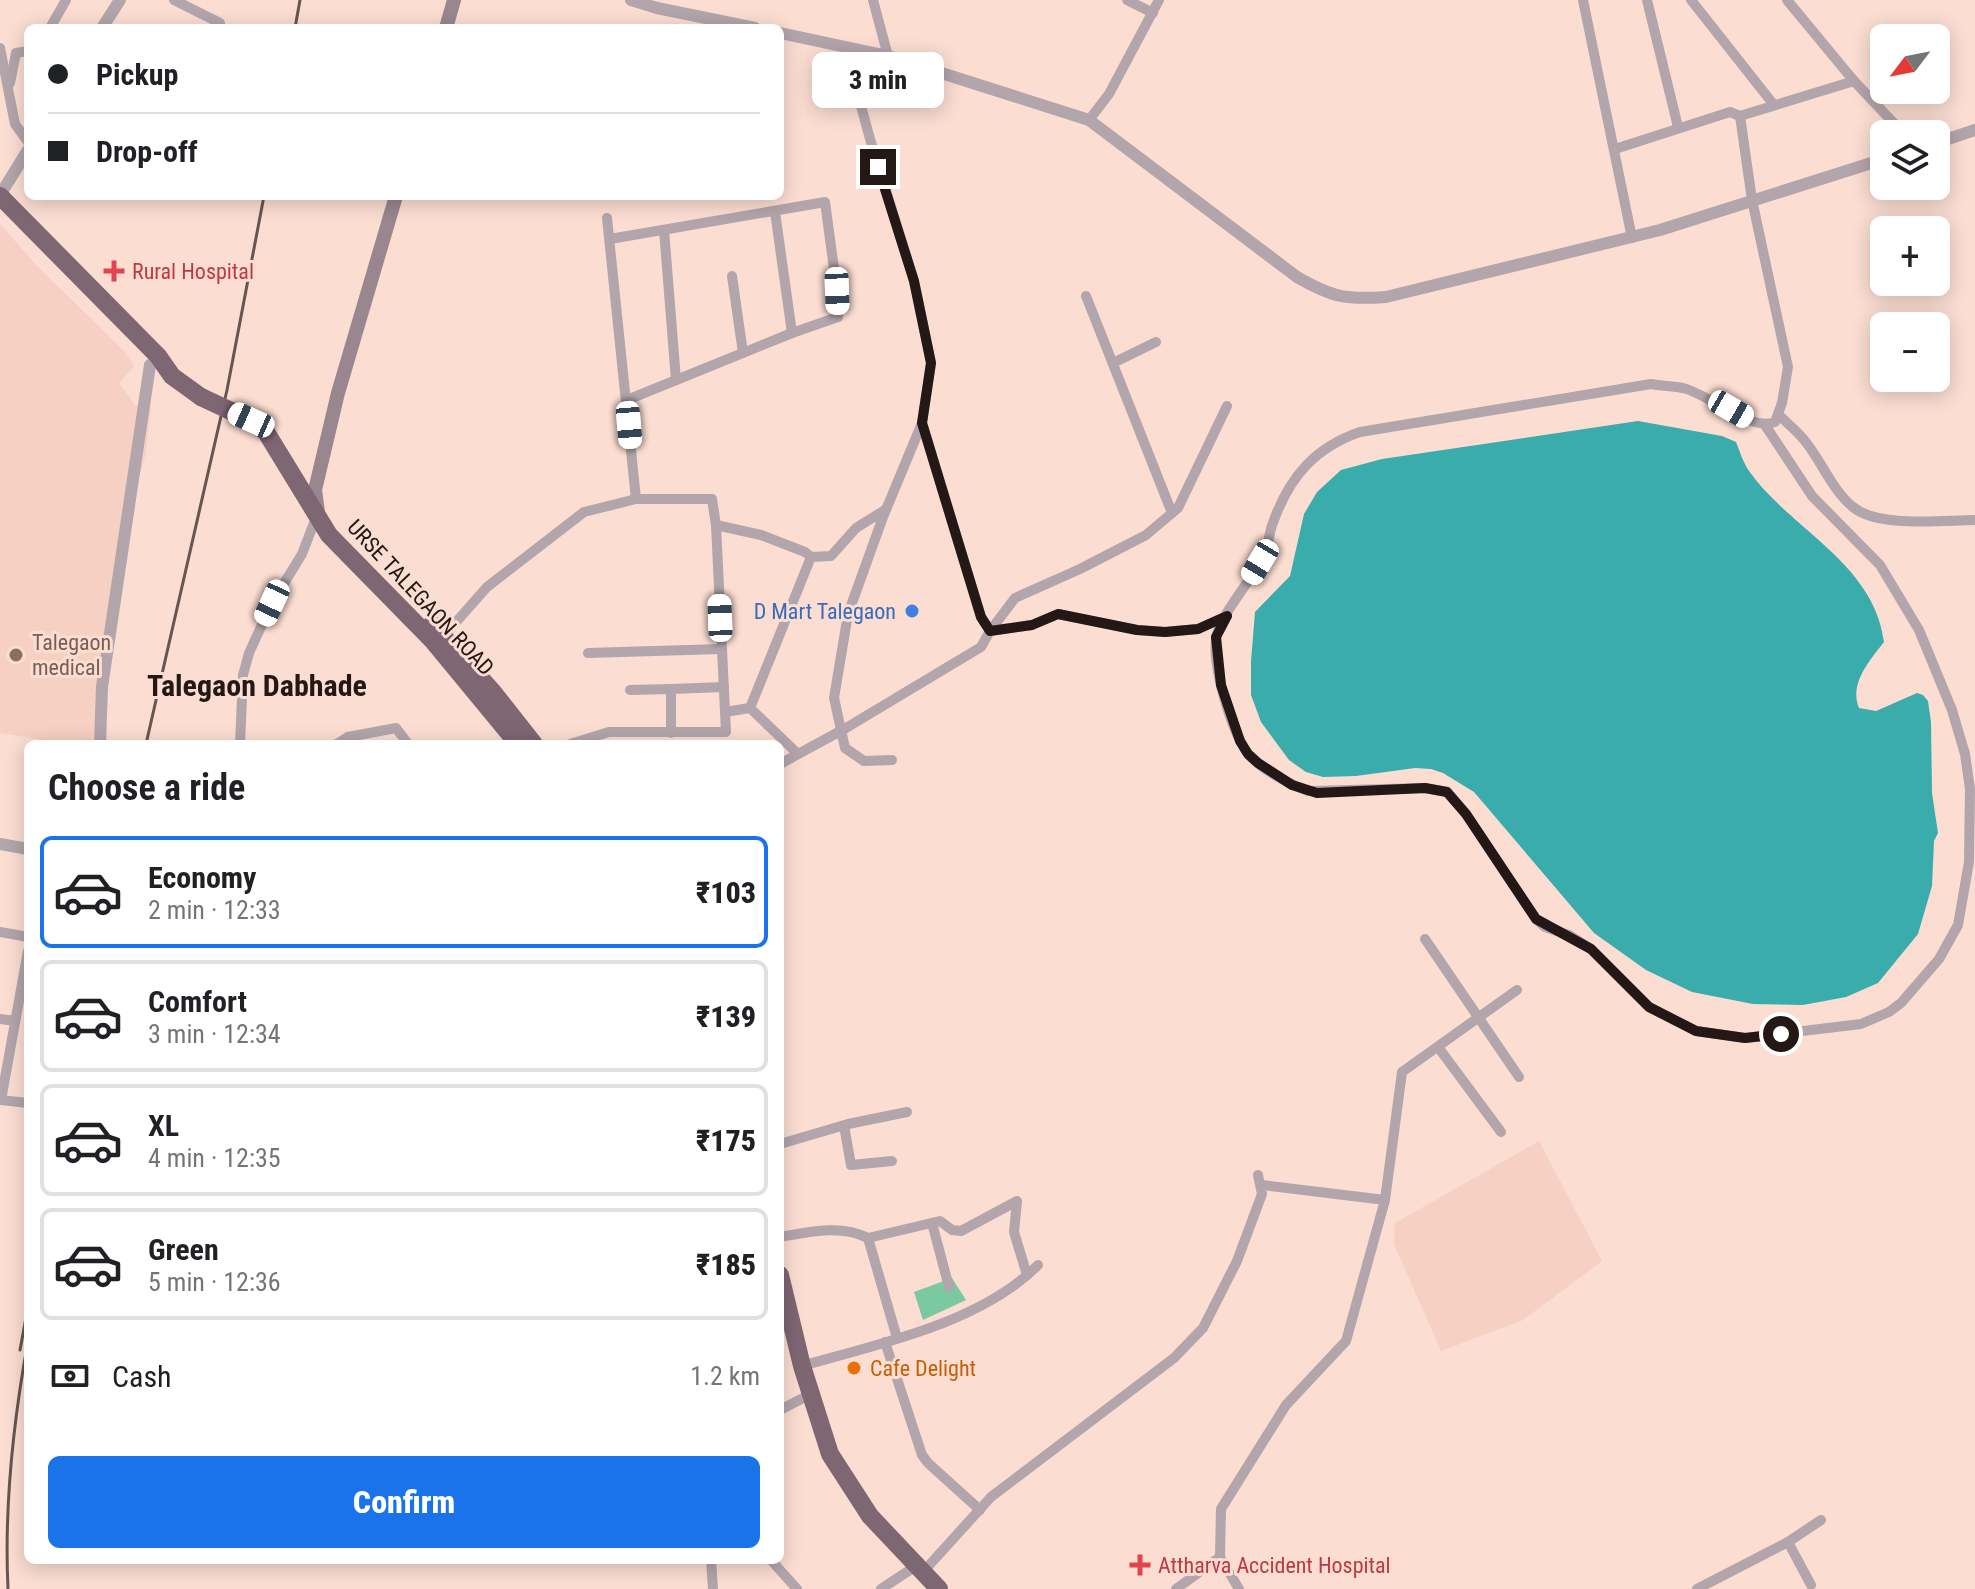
<!DOCTYPE html>
<meta charset="utf-8">
<style>
:root{--surface:#fff;--page:#f2f2f2;--text:#202124;--muted:#757577;--line:#e0e0e0;--accent:#1a73e8}
body{margin:0;font-family:"Roboto Condensed",sans-serif;background:var(--page);color:var(--text);height:100vh;display:flex;flex-direction:column;font-size:30px;white-space:nowrap}
*{box-sizing:border-box;margin:0}
p{font-size:26px;color:var(--muted)}
.icon{flex:none;width:44px;height:44px;fill:none;stroke:currentColor;stroke-width:2;stroke-linecap:round;stroke-linejoin:round}
.map{position:relative;flex:1;overflow:hidden}
.side{position:absolute;left:24px;top:740px;width:760px;height:824px;display:flex;flex-direction:column;background:var(--surface);border-radius:12px;box-shadow:0 4px 20px #0003}
.side>*{flex:none}
.top-card{position:absolute;left:24px;top:24px;width:760px;height:176px;border-radius:12px;box-shadow:0 4px 20px #0003;display:grid;align-content:center;height:176px;padding:0 24px;background:var(--surface)}
.needle{width:52px;rotate:238deg}
.tools{position:absolute;left:1870px;top:24px;display:grid;gap:16px}
.tools a{display:grid;place-items:center;width:80px;height:80px;border-radius:12px;background:var(--surface);box-shadow:0 4px 20px #0003;font-size:40px}
.end{position:absolute;width:36px;height:36px;margin:-18px;border:10px solid #231815;background:#fff;box-shadow:0 0 0 4px #fff}
.from{border-radius:50%}
.bubble{position:absolute;height:56px;border-radius:12px;background:var(--surface);box-shadow:0 4px 20px #0003;font-size:26px;font-weight:800;line-height:56px;text-align:center}
.car{position:absolute;width:24px;height:48px;margin:-24px -12px;border-radius:10px;box-shadow:0 0 6px 2px #0007;background:linear-gradient(#fff 24%,#345 0 40%,#fff 0 76%,#345 0 86%,#fff 0)}
.top-card b{display:flex;align-items:center;gap:28px;height:76px;font-size:30px}
.top-card b+b{border-top:2px solid var(--line)}
.top-card i{width:20px;height:20px;background:var(--text)}
ul{padding:0;list-style:none}
li{display:flex;align-items:center;gap:24px;height:112px;margin:0 16px 12px;padding:0 8px;border:4px solid var(--line);border-radius:12px}
li div{flex:1}
li b{display:block;font-size:30px}
li em{font-style:normal;font-weight:800}
li.active{border-color:var(--accent)}
li>.icon{width:72px;height:72px;stroke-width:1.5}
h2{padding:0 24px;font-size:36px;line-height:96px}
.pay{display:flex;align-items:center;gap:20px;height:88px;padding:0 24px;font-size:30px}
.pay p{margin-inline-start:auto}
.primary-button{display:flex;gap:16px;margin-top:auto;padding:16px 24px}
.primary-button a{flex:1;height:92px;border-radius:12px;background:var(--accent);color:#fff;font-size:32px;font-weight:800;line-height:92px;text-align:center}
.map>svg:first-child{display:block}
</style>
<div class="map">
<svg width="1975" height="1589" viewBox="0 0 1975 1589">
<rect width="100%" height="100%" fill="#fbddd2"/>
<g fill="#f6d0c2">
<path d="M0,224l37,42 87,85 10,15 -15,17 16,22 16,1 -5,47 -16,54 -29,170 -8,67h-26l-67,-11z"/>
<path d="M1539,1141l63,120 -79,59 -82,31 -47,-107 1,-21z"/>
</g>
<path fill="#7ac9a0" d="M952,1278l14,22 -43,20 -9,-28z"/>
<path fill="#3bacac" d="M1638,421l84,15 14,6c4,10 7,20 13,29 42,59 125,92 135,171 -15,19 -35,42 -25,66l17,3 41,-18 6,2 5,6 3,21 1,71 6,40 -4,8 -2,45 -14,48 -40,49 -32,14 -43,8 -50,-1 -61,-12 -46,-22 -52,-37 -120,-141 -31,-19 -12,-4 -16,-1 -59,8 -33,1 -17,-5 -17,-12 -28,-38 -10,-27v-34l4,-49 35,-36 14,-62 13,-22 24,-22 41,-11z"/>
<g fill="none" stroke-linecap="round" stroke-linejoin="round">
<g stroke="#b2a5ab" stroke-width="10">
<path d="M174,0l46,23"/>
<path d="M873,0l15,56"/>
<path d="M1127,0l26,13"/>
<path d="M1583,0l49,238"/>
<path d="M1647,0l31,127"/>
<path d="M1691,0l83,105"/>
<path d="M1787,0l67,81 50,53"/>
<path d="M50,28l16,-28"/>
<path d="M845,47l25,92 44,142 17,82 -9,60 -39,94 -35,97 -14,84 11,50 19,13 28,-1"/>
<path d="M0,48l15,76 13,18"/>
<path d="M10,83l6,-30 12,-2"/>
<path d="M1089,120l20,-26 50,-94"/>
<path d="M1615,149l115,-37 10,4"/>
<path d="M775,212l17,121"/>
<path d="M607,218l29,281"/>
<path d="M664,230l12,150"/>
<path d="M610,239l215,-37 12,89 1,26 -46,16 -165,67"/>
<path d="M732,276l11,77"/>
<path d="M1086,296l86,217"/>
<path d="M1113,363l43,-21"/>
<path d="M1779,415c9,9 19,17 26,26 17,21 27,49 48,66 25,21 90,13 122,13"/>
<path d="M1765,425l47,71 68,69 39,65 33,80 13,44 5,35 -1,73 -11,63 -19,34 -38,44 -12,9 -28,12 -116,14 -49,-7 -47,-24 -58,-58 -22,-14 -24,-8 -9,-8 -70,-105 -19,-22 -22,-4 -117,3c-20,-8 -43,-19 -58,-35 -18,-19 -40,-96 -33,-122 7,-24 35,-54 47,-79 5,-11 5,-24 10,-35 16,-44 42,-73 86,-88l291,-48c11,2 22,2 32,4 26,6 68,44 92,34l7,-19 6,-36 -36,-167 -12,-84 114,-35"/>
<path d="M716,525l45,10 44,17 6,5 -61,151 -25,4"/>
<path d="M811,557l20,-1 25,-28 29,-18"/>
<path d="M990,631l25,-33 65,-29 66,-34 32,-27 49,-102"/>
<path d="M990,631l42,-6 26,-11 79,16 28,2 33,-3 29,-13"/>
<path d="M441,639l46,-52 97,-75 52,-13h76l4,26 10,207h-117l-39,12"/>
<path d="M588,653l133,-4"/>
<path d="M630,690l41,-1"/>
<path d="M750,708l48,46"/>
<path d="M671,733v-44l53,-2"/>
<path d="M240,744l3,-69 6,-22 23,-50 30,-49 15,-39"/>
<path d="M337,744l11,-7 48,-9 12,16"/>
<path d="M780,764l66,-36 135,-81 9,-16 -9,-14 -59,-194"/>
<path d="M0,932l28,5"/>
<path d="M1425,939l94,138"/>
<path d="M0,1019l15,2"/>
<path d="M1438,1047l63,85"/>
<path d="M0,1100l28,3"/>
<path d="M1,1100l27,-149"/>
<path d="M844,1126l7,39 41,-4"/>
<path d="M780,1144l68,-20 59,-12"/>
<path d="M1262,1185l123,15 17,-128 115,-82"/>
<path d="M932,1223l17,64"/>
<path d="M780,1237c28,-5 61,-13 88,1l29,100"/>
<path d="M868,1238l72,-17 12,9 9,1 56,-30 -3,31 13,43"/>
<path d="M885,1342l37,113 6,8 52,47"/>
<path d="M802,1366c76,-22 179,-43 236,-101"/>
<path d="M780,1410l31,-16"/>
<path d="M1788,1542l23,43"/>
<path d="M1220,1557l19,32"/>
<path d="M711,1560l2,29"/>
<path d="M771,1560l26,29"/>
<path d="M923,1572l68,-75 183,-139 29,-30 34,-67 25,-67 -4,-19"/>
<path d="M881,1589l35,-23"/>
<path d="M1176,1589l44,-32 1,-48 65,-104 60,-64 39,-141"/>
<path d="M1697,1589l91,-47 33,-22"/>
</g>
<g stroke="#b2a5ab" stroke-width="12">
<path d="M631,0l26,8 98,20"/>
<path d="M102,28l18,-28"/>
<path d="M780,33l108,23 201,64 208,157c35,20 48,23 89,20l274,-67 224,-71"/>
<path d="M1936,143l39,-13"/>
<path d="M0,195l28,-45"/>
<path d="M100,744l2,-57 48,-322"/>
<path d="M0,844l28,5"/>
</g>
<g stroke="#99868f" stroke-width="14">
<path d="M446,28l8,-28"/>
<path d="M318,512l-3,-22 23,-97 58,-197"/>
</g>
<g stroke="#7e6672" stroke-width="18">
<path d="M0,196l158,160 14,20 29,21"/>
<path d="M231,411l20,9 15,12 63,103 104,106 85,103"/>
<path d="M432,624l61,68 41,52"/>
<path d="M780,1275l22,91 28,88 40,62 69,73"/>
</g>
<g stroke="#675650" stroke-width="3">
<path d="M295,28l5,-28"/>
<path d="M146,744l81,-354 37,-194"/>
<path d="M20,1350l8,-43"/>
<path d="M8,1589c-4,-84 5,-166 20,-248"/>
</g>
<path stroke="#7e6672" stroke-width="18" d="M201,397l30,14"/>
</g>
<g fill="none" stroke-linecap="round" stroke-linejoin="round">
<path stroke="#231815" stroke-width="10" d="M878,167l36,114 17,82 -9,60 59,194 9,14 42,-6 26,-11 79,16 28,2 33,-3 29,-13 -11,21 5,48 19,56 8,13 10,9 34,22 25,8 108,-5 22,4 19,22 70,105 55,30 58,58 47,24 49,7 36,-4"/>
</g>
<g fill="#e0444e" stroke="#fbddd2" stroke-width="3">
<path d="M110 259h8v8h8v8h-8v8h-8v-8h-8v-8h8z"/>
<path d="M1136 1553h8v8h8v8h-8v8h-8v-8h-8v-8h8z"/>
</g>
<circle fill="#3f7fe0" stroke="#fbddd2" stroke-width="3" cx="912" cy="611" r="8"/>
<circle fill="#8d6e63" stroke="#fbddd2" stroke-width="3" cx="16" cy="655" r="8"/>
<circle fill="#e8710a" stroke="#fbddd2" stroke-width="3" cx="854" cy="1368" r="8"/>
<g text-anchor="middle" stroke-width="6" stroke-linejoin="round" paint-order="stroke">
<g font-size="22" fill="#be3a42" stroke="#fbddd2" text-anchor="start">
<text x="132" y="279">Rural Hospital</text>
<text x="1158" y="1573">Attharva Accident Hospital</text>
</g>
<g font-size="22" fill="#231815" stroke="#fbddd2">
<text transform="translate(421 597) rotate(47)" y="8">URSE TALEGAON ROAD</text>
</g>
<g font-size="22" fill="#366cbe" stroke="#fbddd2" text-anchor="end">
<text x="896" y="619">D Mart Talegaon</text>
</g>
<g font-size="22" fill="#785e54" stroke="#fbddd2" text-anchor="start">
<text x="32" y="650">Talegaon<tspan x="32" dy="25">medical</tspan></text>
</g>
<g font-size="22" fill="#c56008" stroke="#fbddd2" text-anchor="start">
<text x="870" y="1376">Cafe Delight</text>
</g>
<g font-size="30" font-weight="bold" fill="#231815" stroke="#fbddd2">
<text x="257" y="696">Talegaon Dabhade</text>
</g>
</g>
</svg>
<div class="tools">
<a><svg class="needle" viewBox="-14 -14 28 28"><path d="M0-13l5 13h-10z" fill="#e53935"/><path d="M0 13l5-13h-10z" fill="#757577"/></svg></a>
<a><svg class="icon" aria-label="layers" viewBox="0 0 24 24"><path d="M12 4l9 5-9 5-9-5zM3 14l9 5 9-5"/></svg></a>
<a>+</a>
<a>−</a>
</div>
<i class="end from" style="left:1781px;top:1034px"></i>
<i class="end" style="left:878px;top:167px"></i>
<div class="bubble" style="left:812px;top:52px;width:132px">3 min</div>
<i class="car" style="left:837px;top:291px;rotate:178deg"></i>
<i class="car" style="left:1731px;top:409px;rotate:120deg"></i>
<i class="car" style="left:251px;top:420px;rotate:294deg"></i>
<i class="car" style="left:629px;top:425px;rotate:175deg"></i>
<i class="car" style="left:1260px;top:562px;rotate:211deg"></i>
<i class="car" style="left:272px;top:603px;rotate:205deg"></i>
<i class="car" style="left:720px;top:618px;rotate:358deg"></i>
<div class="top-card">
<b><i class="from"></i>Pickup</b>
<b><i></i>Drop-off</b>
</div>
<section class="side">
<h2>Choose a ride</h2>
<ul>
<li class="active"><svg class="icon" aria-label="car" viewBox="0 0 24 24"><path d="M5 17H2v-5l4-1 3-4h7l3 4 3 1v5h-3M9 17h6M6 11h13"/><circle cx="7" cy="17" r="2"/><circle cx="17" cy="17" r="2"/></svg><div><b>Economy</b><p>2 min · 12:33</p></div><em>₹103</em></li>
<li><svg class="icon" aria-label="car" viewBox="0 0 24 24"><path d="M5 17H2v-5l4-1 3-4h7l3 4 3 1v5h-3M9 17h6M6 11h13"/><circle cx="7" cy="17" r="2"/><circle cx="17" cy="17" r="2"/></svg><div><b>Comfort</b><p>3 min · 12:34</p></div><em>₹139</em></li>
<li><svg class="icon" aria-label="car" viewBox="0 0 24 24"><path d="M5 17H2v-5l4-1 3-4h7l3 4 3 1v5h-3M9 17h6M6 11h13"/><circle cx="7" cy="17" r="2"/><circle cx="17" cy="17" r="2"/></svg><div><b>XL</b><p>4 min · 12:35</p></div><em>₹175</em></li>
<li><svg class="icon" aria-label="car" viewBox="0 0 24 24"><path d="M5 17H2v-5l4-1 3-4h7l3 4 3 1v5h-3M9 17h6M6 11h13"/><circle cx="7" cy="17" r="2"/><circle cx="17" cy="17" r="2"/></svg><div><b>Green</b><p>5 min · 12:36</p></div><em>₹185</em></li>
</ul>
<div class="pay"><svg class="icon" aria-label="cash" viewBox="0 0 24 24"><path d="M3 7h18v10H3z"/><circle cx="12" cy="12" r="2"/></svg>Cash<p>1.2 km</p></div>
<div class="primary-button"><a>Confirm</a></div>
</section>
</div>
